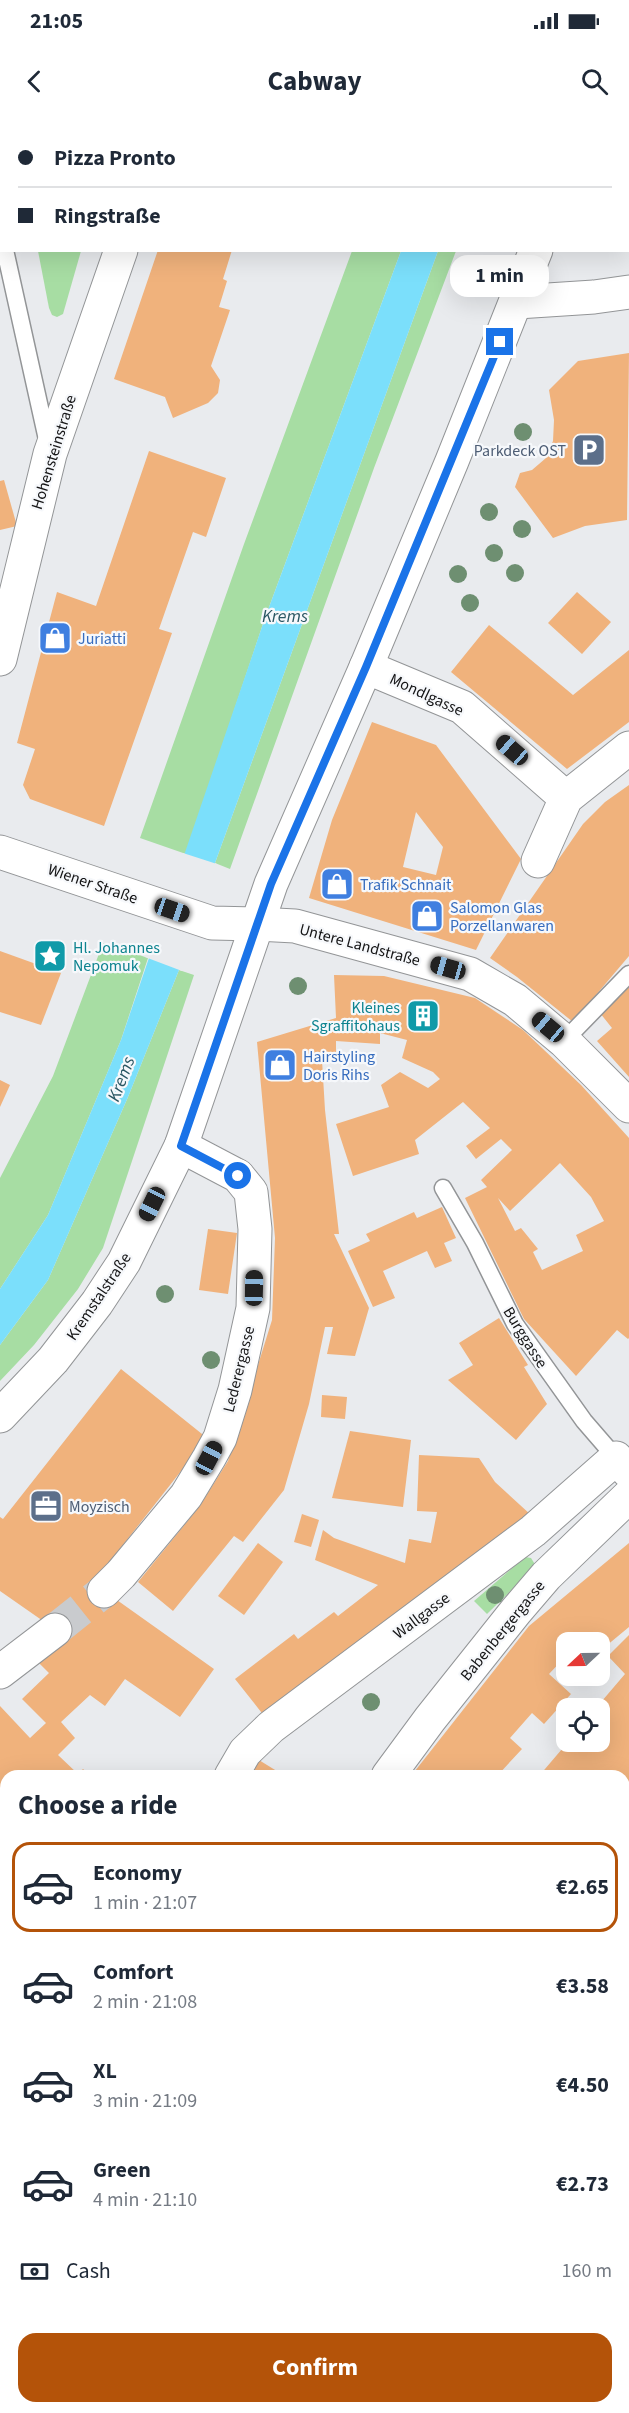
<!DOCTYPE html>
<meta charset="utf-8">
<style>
:root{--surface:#fff;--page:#f6f6f7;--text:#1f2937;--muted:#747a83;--line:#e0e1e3;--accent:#b45309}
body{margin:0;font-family:"Source Sans 3",sans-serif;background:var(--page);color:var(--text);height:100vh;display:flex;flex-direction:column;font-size:22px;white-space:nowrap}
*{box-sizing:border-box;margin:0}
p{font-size:20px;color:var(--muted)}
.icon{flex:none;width:33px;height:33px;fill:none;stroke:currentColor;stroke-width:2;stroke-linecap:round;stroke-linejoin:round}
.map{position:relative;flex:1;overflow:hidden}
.details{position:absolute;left:0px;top:1650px;width:630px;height:644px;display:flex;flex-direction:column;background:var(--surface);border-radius:18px 18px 0 0;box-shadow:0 6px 24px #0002}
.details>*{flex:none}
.top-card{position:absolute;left:0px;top:0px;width:630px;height:132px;box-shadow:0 6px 24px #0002;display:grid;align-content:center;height:132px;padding:0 18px;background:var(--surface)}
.needle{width:39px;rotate:248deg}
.buttons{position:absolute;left:556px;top:1512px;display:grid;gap:12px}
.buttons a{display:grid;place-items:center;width:54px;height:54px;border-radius:12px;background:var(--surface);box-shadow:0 6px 24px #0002;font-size:30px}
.end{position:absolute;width:27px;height:27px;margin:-14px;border:8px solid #1a73e8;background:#fff;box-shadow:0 0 0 3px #fff}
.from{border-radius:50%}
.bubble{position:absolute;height:42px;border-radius:18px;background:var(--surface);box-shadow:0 6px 24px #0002;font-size:20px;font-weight:700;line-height:42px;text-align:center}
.car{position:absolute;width:18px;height:36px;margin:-18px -9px;border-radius:8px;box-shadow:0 0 4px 2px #0007;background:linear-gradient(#222 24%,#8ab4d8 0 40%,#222 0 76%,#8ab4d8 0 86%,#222 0)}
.top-card b{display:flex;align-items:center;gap:21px;height:57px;font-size:22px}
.top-card b+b{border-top:2px solid var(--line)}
.top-card i{width:15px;height:15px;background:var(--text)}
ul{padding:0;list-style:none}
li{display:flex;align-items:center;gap:18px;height:90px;margin:0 12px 9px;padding:0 6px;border:3px solid transparent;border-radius:18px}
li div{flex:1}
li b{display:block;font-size:22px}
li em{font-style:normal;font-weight:700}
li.on{border-color:var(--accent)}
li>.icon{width:54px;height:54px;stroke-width:1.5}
h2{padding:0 18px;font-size:27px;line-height:72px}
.pay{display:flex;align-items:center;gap:15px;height:66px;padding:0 18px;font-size:22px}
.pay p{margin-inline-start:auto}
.button{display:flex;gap:12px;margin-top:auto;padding:12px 18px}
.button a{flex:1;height:69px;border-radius:18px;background:var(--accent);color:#fff;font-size:24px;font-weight:700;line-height:69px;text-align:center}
.status{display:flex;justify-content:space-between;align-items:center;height:42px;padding:0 30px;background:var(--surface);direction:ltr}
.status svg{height:16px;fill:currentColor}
header{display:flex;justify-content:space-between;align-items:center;height:78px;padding:0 18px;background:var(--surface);font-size:27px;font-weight:700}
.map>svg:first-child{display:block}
</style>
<div class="status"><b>21:05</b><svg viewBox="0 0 49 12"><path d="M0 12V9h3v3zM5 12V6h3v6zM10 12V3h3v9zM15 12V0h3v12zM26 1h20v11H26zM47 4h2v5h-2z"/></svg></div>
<header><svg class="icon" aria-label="back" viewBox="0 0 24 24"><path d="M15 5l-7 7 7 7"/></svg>Cabway<svg class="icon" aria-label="search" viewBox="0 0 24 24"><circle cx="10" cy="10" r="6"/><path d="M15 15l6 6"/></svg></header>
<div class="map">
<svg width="629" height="2293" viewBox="0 0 629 2293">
<rect width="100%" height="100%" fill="#e9ebee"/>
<g fill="#a7dda3">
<path d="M38,131h43l-18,63 -6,3 -5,-2 -3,-7z"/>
<path d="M352,131h49l-136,367 -79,236 -46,-16 104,-294z"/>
<path d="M438,131h18l-82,217 -144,401 -15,-6z"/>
<path d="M103,823l45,15 -27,82 -73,175 -48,74v-111l53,-102z"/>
<path d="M179,850l15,5 -91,273 -25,41 -44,56 -34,36v-36l48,-65 80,-183z"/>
<path d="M525,1437l6,1 5,8 -49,48 -13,-13z"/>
</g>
<path fill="#7bdffb" d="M401,131h37l-223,612 -36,107 -51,127 -80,183 -48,65v-56l48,-74 73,-175 144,-422z"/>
<path fill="#e9ebee" d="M183,733l34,11 -35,107 -37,-14z"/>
<g fill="#f0b27c" fill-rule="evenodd">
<path d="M158,130h74l-9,29 4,2 -8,26 11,3 -19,56 9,14 -2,13 -10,10 -35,15 -8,-21 -51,-18z"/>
<path d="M629,233l-2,167 -42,6 -32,12 -38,-51 5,-14 12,-3 14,-12 7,-17 1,-21 -5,-30 29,-29z"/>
<path d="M149,331l77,27 -20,59 -13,-5 -34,97 13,4 -68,193 -74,-27 -7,-14 12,-36 -18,-6 40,-151 39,14z"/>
<path d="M4,360l13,46 -17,4v-49z"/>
<path d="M577,472l34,30 -29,32 -34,-31z"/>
<path d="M489,505l84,70 56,-45v72l-62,47 -116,-97z"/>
<path d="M372,602l64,23 85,114 -45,91 -167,-52 23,-78zM416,692l27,35 -7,28 -33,-8z"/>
<path d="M629,665v171l-56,66 -56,-45 -27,-19 93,-134 22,-22z"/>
<path d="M0,831l61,22 -20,52 -41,-13z"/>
<path d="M334,855l50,1 91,22 48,32 58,55 48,53v200l-1,1 -11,-9 -41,46 -52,-57 -59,-121 22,-11 -6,-7 31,-30 -11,-11 -25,20 -10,-13 24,-18 -27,-26 -48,38 4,14 -66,22 -17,-52 53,-17 -8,-22 19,-13 28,16 12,-9 -7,-7 -31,-14 5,-18 -27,-7v11l-44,-3v12l-14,7 3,50 14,124h-5l35,74 -14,48 -28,-2 6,-27h-8l-16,77 -25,86 -41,52 -9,-6 -61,75 -35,-29 61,-75 29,-46 44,-141 3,-82 -18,-196 79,-24zM560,1043l31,34 13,24 -28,14 7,16 -41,19 -9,-18 5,-3 -17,-21 -6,3 -17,-33 12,13z"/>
<path d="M629,866v91l-32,-36 15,-13 -12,-15z"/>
<path d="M0,960l10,5 -10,22z"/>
<path d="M442,1087l14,31 -12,5 8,18 -17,7 -8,-17 -44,20 12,27 -22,9 -25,-56 22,-10 -4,-7 48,-22 3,6z"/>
<path d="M208,1109l29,4 -9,61 -29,-4z"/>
<path d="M499,1198l29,47 -4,2 23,37 -31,36 -68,-60 25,-15 -14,-22z"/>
<path d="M121,1249l86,69 -114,145 121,86 -34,48 -55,-38 -20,27 -15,-11 -29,27 14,16 -17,17 20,19 5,-5 8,7h-85v18l-6,5v-93l30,32 16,-15 -24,-24 27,-26 -12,-12 29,-24 -66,-46v-74l3,2z"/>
<path d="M322,1275l25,2 -2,22 -24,-2z"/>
<path d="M350,1311l61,9 -8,67 -71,-9z"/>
<path d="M419,1335l60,3 16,24 36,33 -266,202 -30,-38 59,-45 4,5 36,-27 4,4 40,-31 -63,-25 8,-30 11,8 71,25 4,-24 22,4 6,-31 -20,-1z"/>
<path d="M302,1394l17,6 -8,27 -17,-5z"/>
<path d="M258,1423l25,19 -39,53 -26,-19z"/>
<path d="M629,1423v84l-29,24v-9h-33v13l-18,19 22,20 -27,30 -12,-11 -22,25 12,11 -25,27h-86l118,-150z"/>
<path d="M629,1515v239l-5,11v-109h-85l29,-34h32v-34h-4l29,-34 -17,-18z"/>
<path d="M254,1637l26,16 -2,3h-36z"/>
<path d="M0,1699l6,7v43l-6,-7z"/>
<path d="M6,1777v68l-6,5v-67z"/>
<path d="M629,1787v147l-5,-3v-133z"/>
<path d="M624,1956l5,2v171l-5,-4z"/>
<path d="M0,2141l6,2v47l-6,-2z"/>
<path d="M624,2146l5,2v145h-65l6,-5h54z"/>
<path d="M129,2288h22l4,5h-34z"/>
<path d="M280,2288h65l-6,5h-53z"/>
<path d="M392,2288h131l-3,3 2,2h-124z"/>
</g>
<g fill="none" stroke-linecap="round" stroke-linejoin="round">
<path stroke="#c9cbce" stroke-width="33" stroke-dasharray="33 16" stroke-linecap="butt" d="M55,1510l49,-39"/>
<g stroke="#939597" stroke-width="19">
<g id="service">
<path d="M5,130l43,194"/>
<path d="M564,921l65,-67"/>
<path d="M443,1068l32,55 40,81 69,97 32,37"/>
<path d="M0,2112l6,3"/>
<path d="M624,2135l5,1"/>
<path d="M209,2293l11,-3 36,3"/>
</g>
</g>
<g stroke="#939597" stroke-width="35">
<g id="minor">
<path d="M163,2v-2"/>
<path d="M0,94h2"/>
<path d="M517,182l77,-5 35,-5"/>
<path d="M0,539l50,-205 71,-204"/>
<path d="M366,547l96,40 104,91"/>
<path d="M538,741l28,-63 63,-50"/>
<path d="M257,804l38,2 175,48 45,26 49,41 65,65"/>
<path d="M104,1471l17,-17 65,-78 23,-38 11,-20 15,-48 18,-82 2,-79 -4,-37 -13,-16 -57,-30"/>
<path d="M0,1552l55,-42"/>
<path d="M231,1656l14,-24 26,-25 262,-196 83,-73 13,14"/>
<path d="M388,1656l42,-57 86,-108 30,-35 83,-80"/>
<path d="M0,1912l6,-4"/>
<path d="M0,2018l6,9"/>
<path d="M189,2288l3,5"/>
</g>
</g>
<g stroke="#939597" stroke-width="35">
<path id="tertiary" d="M0,732l212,71 45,1"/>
</g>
<g stroke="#939597" stroke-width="35">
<g id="secondary">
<path d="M583,2v-2"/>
<path d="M0,1296l53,-56 44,-57 27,-41 57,-116 90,-262 95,-217 86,-206 84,-211"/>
</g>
</g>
<use href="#service" stroke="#fff" stroke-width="16"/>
<use href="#minor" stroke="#fff" stroke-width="33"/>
<use href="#tertiary" stroke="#fff" stroke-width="33"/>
<use href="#secondary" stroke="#fff" stroke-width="33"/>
</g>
<g fill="#6e8f71">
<circle cx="523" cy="312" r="9"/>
<circle cx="489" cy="392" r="9"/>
<circle cx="522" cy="409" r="9"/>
<circle cx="494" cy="433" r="9"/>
<circle cx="515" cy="453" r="9"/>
<circle cx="458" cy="454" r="9"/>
<circle cx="470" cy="483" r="9"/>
<circle cx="298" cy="866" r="9"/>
<circle cx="165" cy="1174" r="9"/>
<circle cx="211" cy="1240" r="9"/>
<circle cx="495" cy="1475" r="9"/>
<circle cx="371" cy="1582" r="9"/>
</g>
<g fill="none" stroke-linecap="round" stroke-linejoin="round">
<path stroke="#1a73e8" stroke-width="8" d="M238,1056l-57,-30 90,-262 95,-217 134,-325"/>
</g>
<defs>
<g id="parking-square" transform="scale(1.725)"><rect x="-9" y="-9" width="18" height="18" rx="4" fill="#5c6f8a" stroke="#f6f8fb"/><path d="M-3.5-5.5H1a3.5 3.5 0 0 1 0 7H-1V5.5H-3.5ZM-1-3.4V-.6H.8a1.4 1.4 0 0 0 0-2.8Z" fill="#fff"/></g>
<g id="shop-square" transform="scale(1.725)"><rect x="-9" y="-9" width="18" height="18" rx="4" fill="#3f7fe0" stroke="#f6f8fb"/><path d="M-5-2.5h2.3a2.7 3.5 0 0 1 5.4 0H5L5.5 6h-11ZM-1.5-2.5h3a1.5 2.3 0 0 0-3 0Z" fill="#fff"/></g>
<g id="sight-square" transform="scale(1.725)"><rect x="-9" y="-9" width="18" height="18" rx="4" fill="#0f9aa8" stroke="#f6f8fb"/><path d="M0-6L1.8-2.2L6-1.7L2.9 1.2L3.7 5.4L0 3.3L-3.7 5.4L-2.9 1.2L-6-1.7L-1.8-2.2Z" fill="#fff"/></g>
<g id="building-square" transform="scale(1.725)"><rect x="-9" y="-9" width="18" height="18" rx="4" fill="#0f9aa8" stroke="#f6f8fb"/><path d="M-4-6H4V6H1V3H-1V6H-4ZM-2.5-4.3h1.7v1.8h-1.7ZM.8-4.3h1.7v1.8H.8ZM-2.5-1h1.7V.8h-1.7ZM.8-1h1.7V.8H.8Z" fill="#fff"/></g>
<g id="office-square" transform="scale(1.725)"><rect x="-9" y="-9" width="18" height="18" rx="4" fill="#5c6f8a" stroke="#f6f8fb"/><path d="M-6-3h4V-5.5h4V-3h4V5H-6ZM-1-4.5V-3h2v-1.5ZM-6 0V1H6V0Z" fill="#fff"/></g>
</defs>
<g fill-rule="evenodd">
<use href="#parking-square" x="589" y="330"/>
<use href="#shop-square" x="55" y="518"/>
<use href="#shop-square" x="337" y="764"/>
<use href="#shop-square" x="427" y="796"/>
<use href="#sight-square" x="50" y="836"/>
<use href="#building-square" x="423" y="896"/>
<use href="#shop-square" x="280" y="945"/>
<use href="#office-square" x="46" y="1386"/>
</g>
<g text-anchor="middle" stroke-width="4.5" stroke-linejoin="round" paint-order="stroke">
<g font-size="16" fill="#4e5e75" stroke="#f6f8fb" text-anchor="end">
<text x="566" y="336">Parkdeck OST</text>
<text x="69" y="1392" text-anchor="start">Moyzisch</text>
</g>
<g font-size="16" fill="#151516" stroke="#f6f8fb">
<text transform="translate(53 332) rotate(-73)" y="6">Hohensteinstraße</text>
<text transform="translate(427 574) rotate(25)" y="6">Mondlgasse</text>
<text transform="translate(93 763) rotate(19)" y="6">Wiener Straße</text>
<text transform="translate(360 824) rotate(15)" y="6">Untere Landstraße</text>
<text transform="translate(98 1176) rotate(-56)" y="6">Kremstalstraße</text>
<text transform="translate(526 1217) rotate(58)" y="6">Burggasse</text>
<text transform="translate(238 1249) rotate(-76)" y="6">Lederergasse</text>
<text transform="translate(421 1495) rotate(-37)" y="6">Wallgasse</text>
<text transform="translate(502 1510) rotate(-51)" y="6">Babenbergergasse</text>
</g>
<g font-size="16" fill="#366cbe" stroke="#f6f8fb" text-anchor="start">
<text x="78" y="524">Juriatti</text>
<text x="360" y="770">Trafik Schnait</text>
<text x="450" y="793">Salomon Glas<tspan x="450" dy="18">Porzellanwaren</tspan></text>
<text x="303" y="942">Hairstyling<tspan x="303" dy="18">Doris Rihs</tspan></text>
</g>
<g font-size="16" fill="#0d838f" stroke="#f6f8fb" text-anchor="start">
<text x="73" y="833">Hl. Johannes<tspan x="73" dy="18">Nepomuk</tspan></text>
<text x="400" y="893" text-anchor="end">Kleines<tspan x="400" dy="18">Sgraffitohaus</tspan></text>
</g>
<g font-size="18" font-style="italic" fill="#295662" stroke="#f6f8fb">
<text x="285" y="502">Krems</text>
<text transform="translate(121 959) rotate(-69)" y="6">Krems</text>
</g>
</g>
</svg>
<div class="buttons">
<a><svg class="needle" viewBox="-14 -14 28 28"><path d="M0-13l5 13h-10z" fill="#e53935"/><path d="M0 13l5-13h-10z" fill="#747a83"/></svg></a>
<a><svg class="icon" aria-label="locate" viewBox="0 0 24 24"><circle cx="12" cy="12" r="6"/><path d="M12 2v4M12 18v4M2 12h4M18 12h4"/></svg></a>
</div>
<i class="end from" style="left:238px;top:1056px"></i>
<i class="end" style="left:500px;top:222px"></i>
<div class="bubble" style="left:450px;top:135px;width:99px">1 min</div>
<i class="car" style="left:512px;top:630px;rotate:311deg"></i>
<i class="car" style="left:172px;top:790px;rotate:109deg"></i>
<i class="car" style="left:448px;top:848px;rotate:286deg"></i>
<i class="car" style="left:548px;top:907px;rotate:310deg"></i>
<i class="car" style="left:152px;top:1084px;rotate:206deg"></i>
<i class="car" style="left:254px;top:1168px;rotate:1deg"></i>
<i class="car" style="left:209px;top:1338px;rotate:28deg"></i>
<div class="top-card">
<b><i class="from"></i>Pizza Pronto</b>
<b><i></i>Ringstraße</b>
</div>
<section class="details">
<h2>Choose a ride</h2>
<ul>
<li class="on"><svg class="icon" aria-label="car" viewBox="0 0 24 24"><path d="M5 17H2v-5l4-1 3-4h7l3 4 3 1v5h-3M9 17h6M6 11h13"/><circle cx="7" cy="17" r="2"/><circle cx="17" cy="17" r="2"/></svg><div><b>Economy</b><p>1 min · 21:07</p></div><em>€2.65</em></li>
<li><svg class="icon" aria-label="car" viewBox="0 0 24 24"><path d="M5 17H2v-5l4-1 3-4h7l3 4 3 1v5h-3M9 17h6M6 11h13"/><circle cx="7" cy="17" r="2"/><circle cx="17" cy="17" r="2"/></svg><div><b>Comfort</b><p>2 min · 21:08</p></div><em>€3.58</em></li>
<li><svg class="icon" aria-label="car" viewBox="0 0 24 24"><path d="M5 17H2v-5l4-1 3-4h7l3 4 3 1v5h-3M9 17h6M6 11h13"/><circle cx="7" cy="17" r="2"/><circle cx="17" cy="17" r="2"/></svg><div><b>XL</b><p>3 min · 21:09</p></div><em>€4.50</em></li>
<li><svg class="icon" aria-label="car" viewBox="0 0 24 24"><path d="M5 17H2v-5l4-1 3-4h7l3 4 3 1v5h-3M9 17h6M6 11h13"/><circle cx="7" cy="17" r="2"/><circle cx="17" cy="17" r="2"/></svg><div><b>Green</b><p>4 min · 21:10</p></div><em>€2.73</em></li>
</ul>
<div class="pay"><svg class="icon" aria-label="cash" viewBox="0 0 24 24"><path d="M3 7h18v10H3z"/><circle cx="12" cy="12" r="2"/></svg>Cash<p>160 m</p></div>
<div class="button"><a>Confirm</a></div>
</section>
</div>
